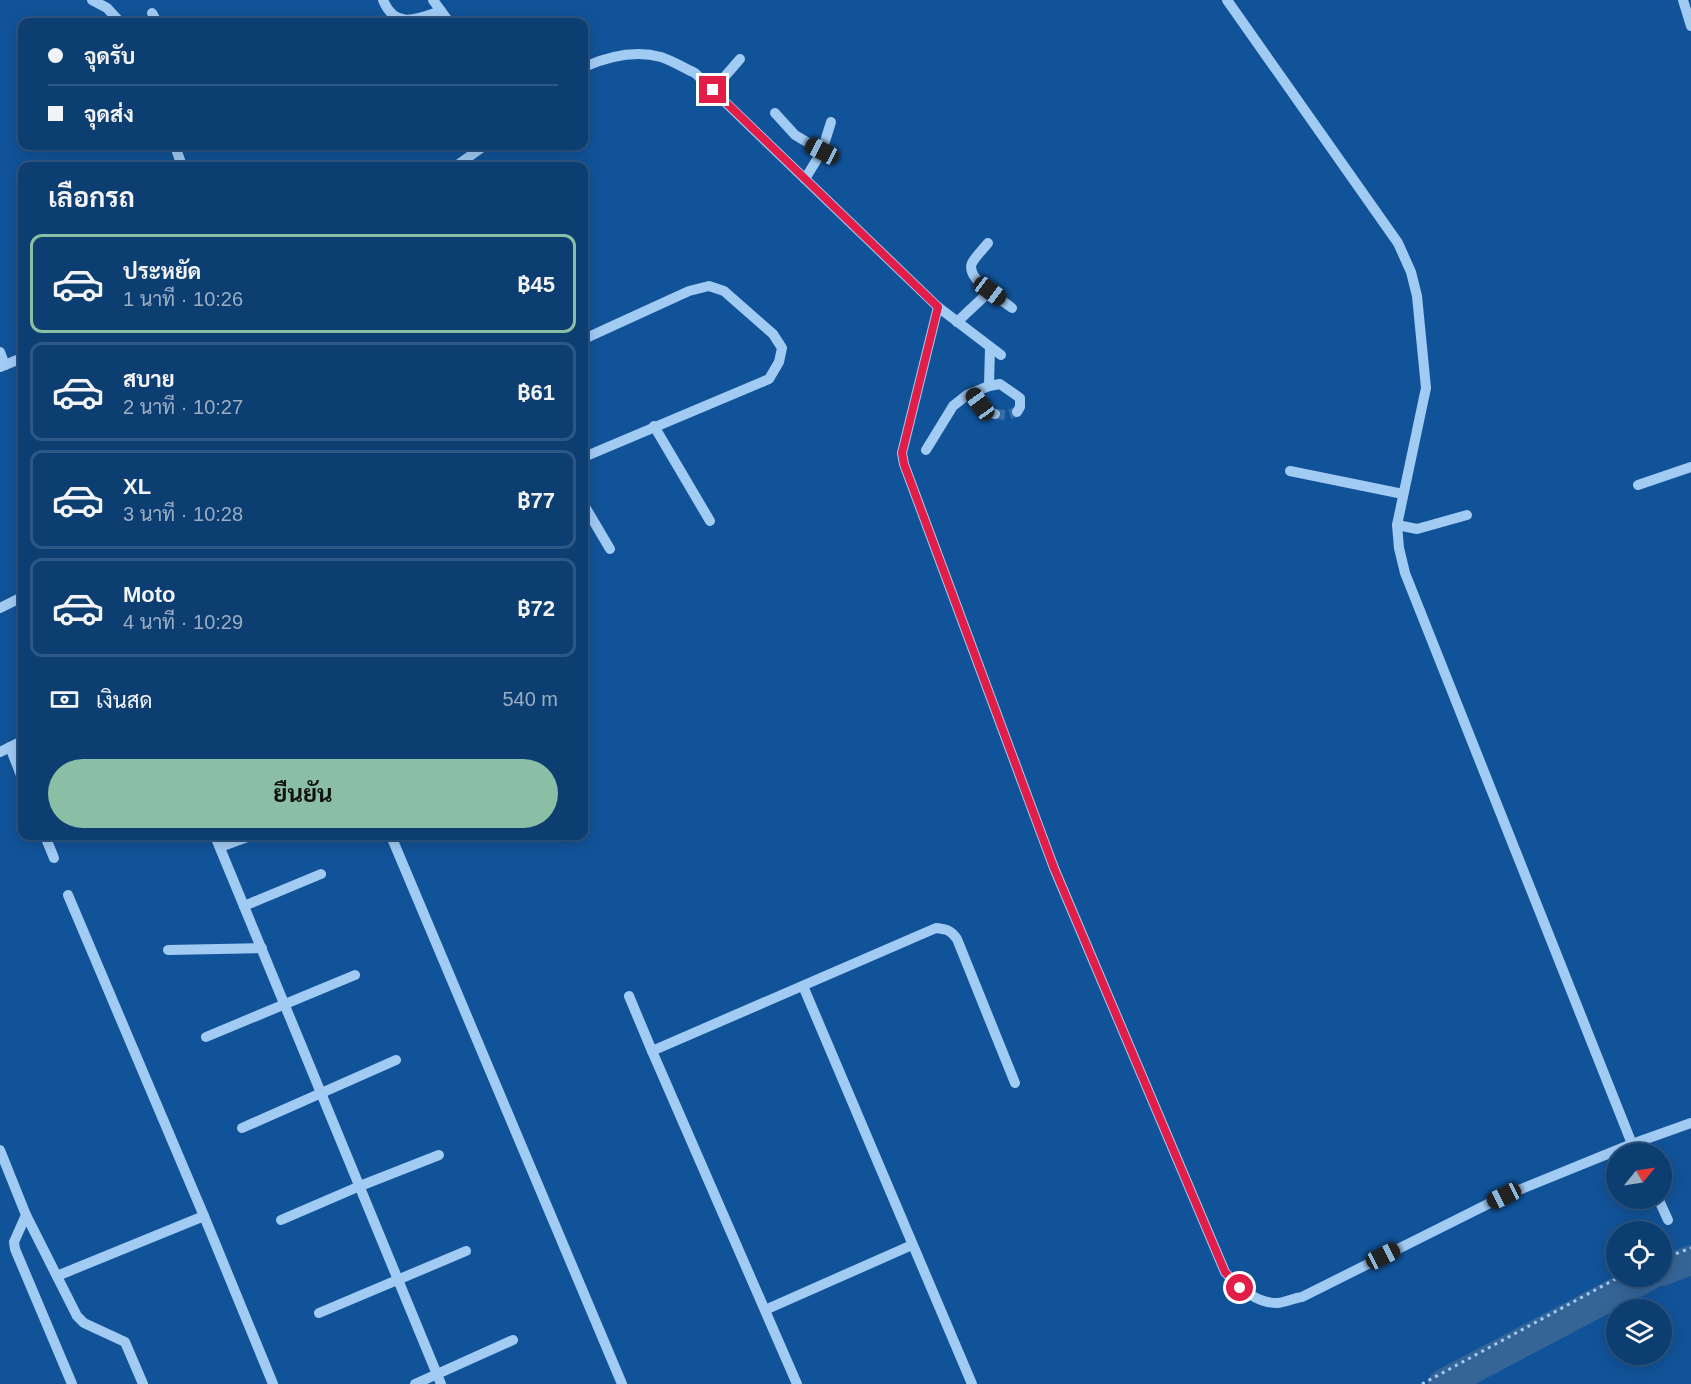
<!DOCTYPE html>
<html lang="th">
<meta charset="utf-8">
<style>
:root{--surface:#0d3e72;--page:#164577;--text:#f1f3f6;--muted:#9aaec4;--line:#2d5784;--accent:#8abfa5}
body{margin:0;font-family:Helvetica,Sarabun,sans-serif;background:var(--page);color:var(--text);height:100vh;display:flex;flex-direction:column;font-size:22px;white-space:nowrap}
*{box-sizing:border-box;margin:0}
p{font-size:20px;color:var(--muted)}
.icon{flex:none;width:33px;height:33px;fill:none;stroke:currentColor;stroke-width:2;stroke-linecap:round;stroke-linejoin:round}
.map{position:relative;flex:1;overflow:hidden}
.details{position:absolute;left:18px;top:162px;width:570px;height:678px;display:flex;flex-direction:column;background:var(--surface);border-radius:12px;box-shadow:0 3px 15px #0003,0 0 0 2px var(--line)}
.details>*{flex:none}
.top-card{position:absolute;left:18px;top:18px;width:570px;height:132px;border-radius:12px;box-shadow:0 3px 15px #0003,0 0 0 2px var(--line);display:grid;align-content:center;height:132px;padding:0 30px;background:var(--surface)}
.needle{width:39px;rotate:60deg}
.fabs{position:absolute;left:1606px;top:1143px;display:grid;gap:12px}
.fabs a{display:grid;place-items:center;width:66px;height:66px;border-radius:50%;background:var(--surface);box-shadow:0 3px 15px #0003,0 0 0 2px var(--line);font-size:30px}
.end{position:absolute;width:27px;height:27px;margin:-14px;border:8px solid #e11d48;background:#fff;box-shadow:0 0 0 3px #fff}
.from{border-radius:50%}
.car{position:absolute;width:18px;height:36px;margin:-18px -9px;border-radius:8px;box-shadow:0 0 4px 2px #0007;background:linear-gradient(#222 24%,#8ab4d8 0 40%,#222 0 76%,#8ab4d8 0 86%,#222 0)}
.top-card b{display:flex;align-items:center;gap:21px;height:57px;font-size:22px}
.top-card b+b{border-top:2px solid var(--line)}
.top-card i{width:15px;height:15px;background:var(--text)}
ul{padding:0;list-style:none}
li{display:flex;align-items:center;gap:18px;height:99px;margin:0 12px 9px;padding:0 18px;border:3px solid var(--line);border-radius:12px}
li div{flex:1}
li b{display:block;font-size:22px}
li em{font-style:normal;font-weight:700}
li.active{border-color:var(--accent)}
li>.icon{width:54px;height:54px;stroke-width:1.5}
h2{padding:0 30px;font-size:27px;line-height:72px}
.pay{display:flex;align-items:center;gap:15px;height:66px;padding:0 30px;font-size:22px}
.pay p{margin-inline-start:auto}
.cta{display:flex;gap:12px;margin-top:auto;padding:12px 30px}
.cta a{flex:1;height:69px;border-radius:36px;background:var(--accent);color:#111;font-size:24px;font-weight:700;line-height:69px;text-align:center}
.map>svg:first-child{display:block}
</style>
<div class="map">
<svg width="1691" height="1384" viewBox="0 0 1691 1384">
<rect width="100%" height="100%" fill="#115398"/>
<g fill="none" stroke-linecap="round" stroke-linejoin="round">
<g stroke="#356597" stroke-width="30">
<path d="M1662,1271l29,-11"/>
<path d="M1443,1384l205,-108"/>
</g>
<path stroke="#356da7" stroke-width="10" stroke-dasharray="10 5" stroke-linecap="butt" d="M995,414l11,1 11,-3"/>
<g stroke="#a2cbf4" stroke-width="3" stroke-dasharray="3 4.5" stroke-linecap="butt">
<path d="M1662,1259l29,-11"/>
<path d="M1422,1384l199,-108"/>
</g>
<g stroke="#a2cbf4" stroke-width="10">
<path d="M92,0l15,8 13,14"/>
<path d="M383,0c12,30 35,19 58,11"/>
<path d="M433,0l16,22"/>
<path d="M1227,0l171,243 13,29 6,24 9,92 -29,137 2,23 6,25 231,581"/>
<path d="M1683,0l8,26"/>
<path d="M152,13l5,9"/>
<path d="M584,67c23,-10 51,-17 77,-10 12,4 23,11 34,16l243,234 63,48"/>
<path d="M713,90l27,-31"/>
<path d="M775,113l20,22 27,16"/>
<path d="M175,146l7,20"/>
<path d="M456,166l28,-20"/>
<path d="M805,179l17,-28 9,-29"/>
<path d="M988,243c-5,6 -12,13 -16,20 -7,16 29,36 40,45"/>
<path d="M938,307l-36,146 2,11 150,404 171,404c13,15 31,32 53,31 8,-1 16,-5 24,-6l202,-101 128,-52 59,-21"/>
<path d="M957,322l33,-31"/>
<path d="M584,339l105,-48 20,-5 15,5 49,43 9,14 -3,14 -10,17 -185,78"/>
<path d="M0,352l5,13"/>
<path d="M0,367l22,-9"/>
<path d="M989,386l1,-39"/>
<path d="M972,393l16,19 7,2"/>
<path d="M654,426l56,95"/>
<path d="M926,450l27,-44 14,-11 22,-9 11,-2 20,14v9l-3,5"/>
<path d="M1290,471l113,23"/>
<path d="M1638,485l53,-18"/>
<path d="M584,505l26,44"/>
<path d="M1397,525l20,4 50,-14"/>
<path d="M0,608l22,-11"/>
<path d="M10,747l12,31"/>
<path d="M0,752l22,-11"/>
<path d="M45,836l9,22"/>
<path d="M215,836l226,548"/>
<path d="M391,836l231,548"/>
<path d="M220,847l30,-11"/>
<path d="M68,895l136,321 69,168"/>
<path d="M244,906l77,-32"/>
<path d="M168,950l94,-2"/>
<path d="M803,986l169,398"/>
<path d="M629,996l23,55"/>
<path d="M206,1037l149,-62"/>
<path d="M242,1128l154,-68"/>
<path d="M0,1150l26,65 51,101 7,7 41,19 18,42"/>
<path d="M1658,1198l10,22"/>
<path d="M26,1215l-12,27 1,7 57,135"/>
<path d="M281,1220l79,-34 79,-31"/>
<path d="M57,1276l147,-60"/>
<path d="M765,1310l147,-65"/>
<path d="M319,1313l147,-62"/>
<path d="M415,1384l98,-44"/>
<path d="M797,1384l-145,-333 284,-123c10,1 15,2 21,11l58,144"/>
</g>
</g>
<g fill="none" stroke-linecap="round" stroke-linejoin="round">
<path stroke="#e11d48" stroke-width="8" d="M713,90l225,217 -36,146 2,11 150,404 171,404 15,16"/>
</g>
</svg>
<div class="fabs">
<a><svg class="needle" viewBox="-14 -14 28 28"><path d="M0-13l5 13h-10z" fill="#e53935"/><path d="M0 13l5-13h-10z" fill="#9aaec4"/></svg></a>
<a><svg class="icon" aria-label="locate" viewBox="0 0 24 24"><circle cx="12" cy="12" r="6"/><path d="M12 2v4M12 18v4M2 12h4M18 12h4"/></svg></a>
<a><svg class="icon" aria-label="layers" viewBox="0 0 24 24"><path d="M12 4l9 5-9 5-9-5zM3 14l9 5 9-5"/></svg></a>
</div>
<i class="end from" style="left:1240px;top:1288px"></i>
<i class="end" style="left:713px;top:90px"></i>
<i class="car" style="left:822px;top:151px;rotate:298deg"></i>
<i class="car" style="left:990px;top:291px;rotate:127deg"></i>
<i class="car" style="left:980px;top:404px;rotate:324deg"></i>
<i class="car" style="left:1504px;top:1196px;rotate:244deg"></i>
<i class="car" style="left:1383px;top:1256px;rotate:63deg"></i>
<div class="top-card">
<b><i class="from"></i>จุดรับ</b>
<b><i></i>จุดส่ง</b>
</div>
<section class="details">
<h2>เลือกรถ</h2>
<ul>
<li class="active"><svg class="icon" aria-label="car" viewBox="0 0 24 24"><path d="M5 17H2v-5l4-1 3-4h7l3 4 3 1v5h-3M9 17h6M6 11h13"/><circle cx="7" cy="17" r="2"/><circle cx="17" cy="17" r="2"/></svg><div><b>ประหยัด</b><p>1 นาที · 10:26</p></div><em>฿45</em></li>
<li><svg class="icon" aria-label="car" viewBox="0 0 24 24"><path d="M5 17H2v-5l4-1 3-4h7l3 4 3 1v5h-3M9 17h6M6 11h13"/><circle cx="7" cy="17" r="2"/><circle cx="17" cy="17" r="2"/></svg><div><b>สบาย</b><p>2 นาที · 10:27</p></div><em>฿61</em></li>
<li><svg class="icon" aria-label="car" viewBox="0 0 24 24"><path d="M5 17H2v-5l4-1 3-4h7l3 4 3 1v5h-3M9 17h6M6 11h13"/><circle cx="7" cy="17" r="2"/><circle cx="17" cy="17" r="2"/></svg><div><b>XL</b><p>3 นาที · 10:28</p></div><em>฿77</em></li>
<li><svg class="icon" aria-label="car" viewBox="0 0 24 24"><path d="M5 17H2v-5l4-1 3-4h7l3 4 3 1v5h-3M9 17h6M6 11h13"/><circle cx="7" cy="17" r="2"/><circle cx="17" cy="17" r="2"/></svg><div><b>Moto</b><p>4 นาที · 10:29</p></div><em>฿72</em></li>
</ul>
<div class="pay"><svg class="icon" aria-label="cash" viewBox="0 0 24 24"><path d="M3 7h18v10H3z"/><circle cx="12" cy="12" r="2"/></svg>เงินสด<p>540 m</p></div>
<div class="cta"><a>ยืนยัน</a></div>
</section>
</div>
